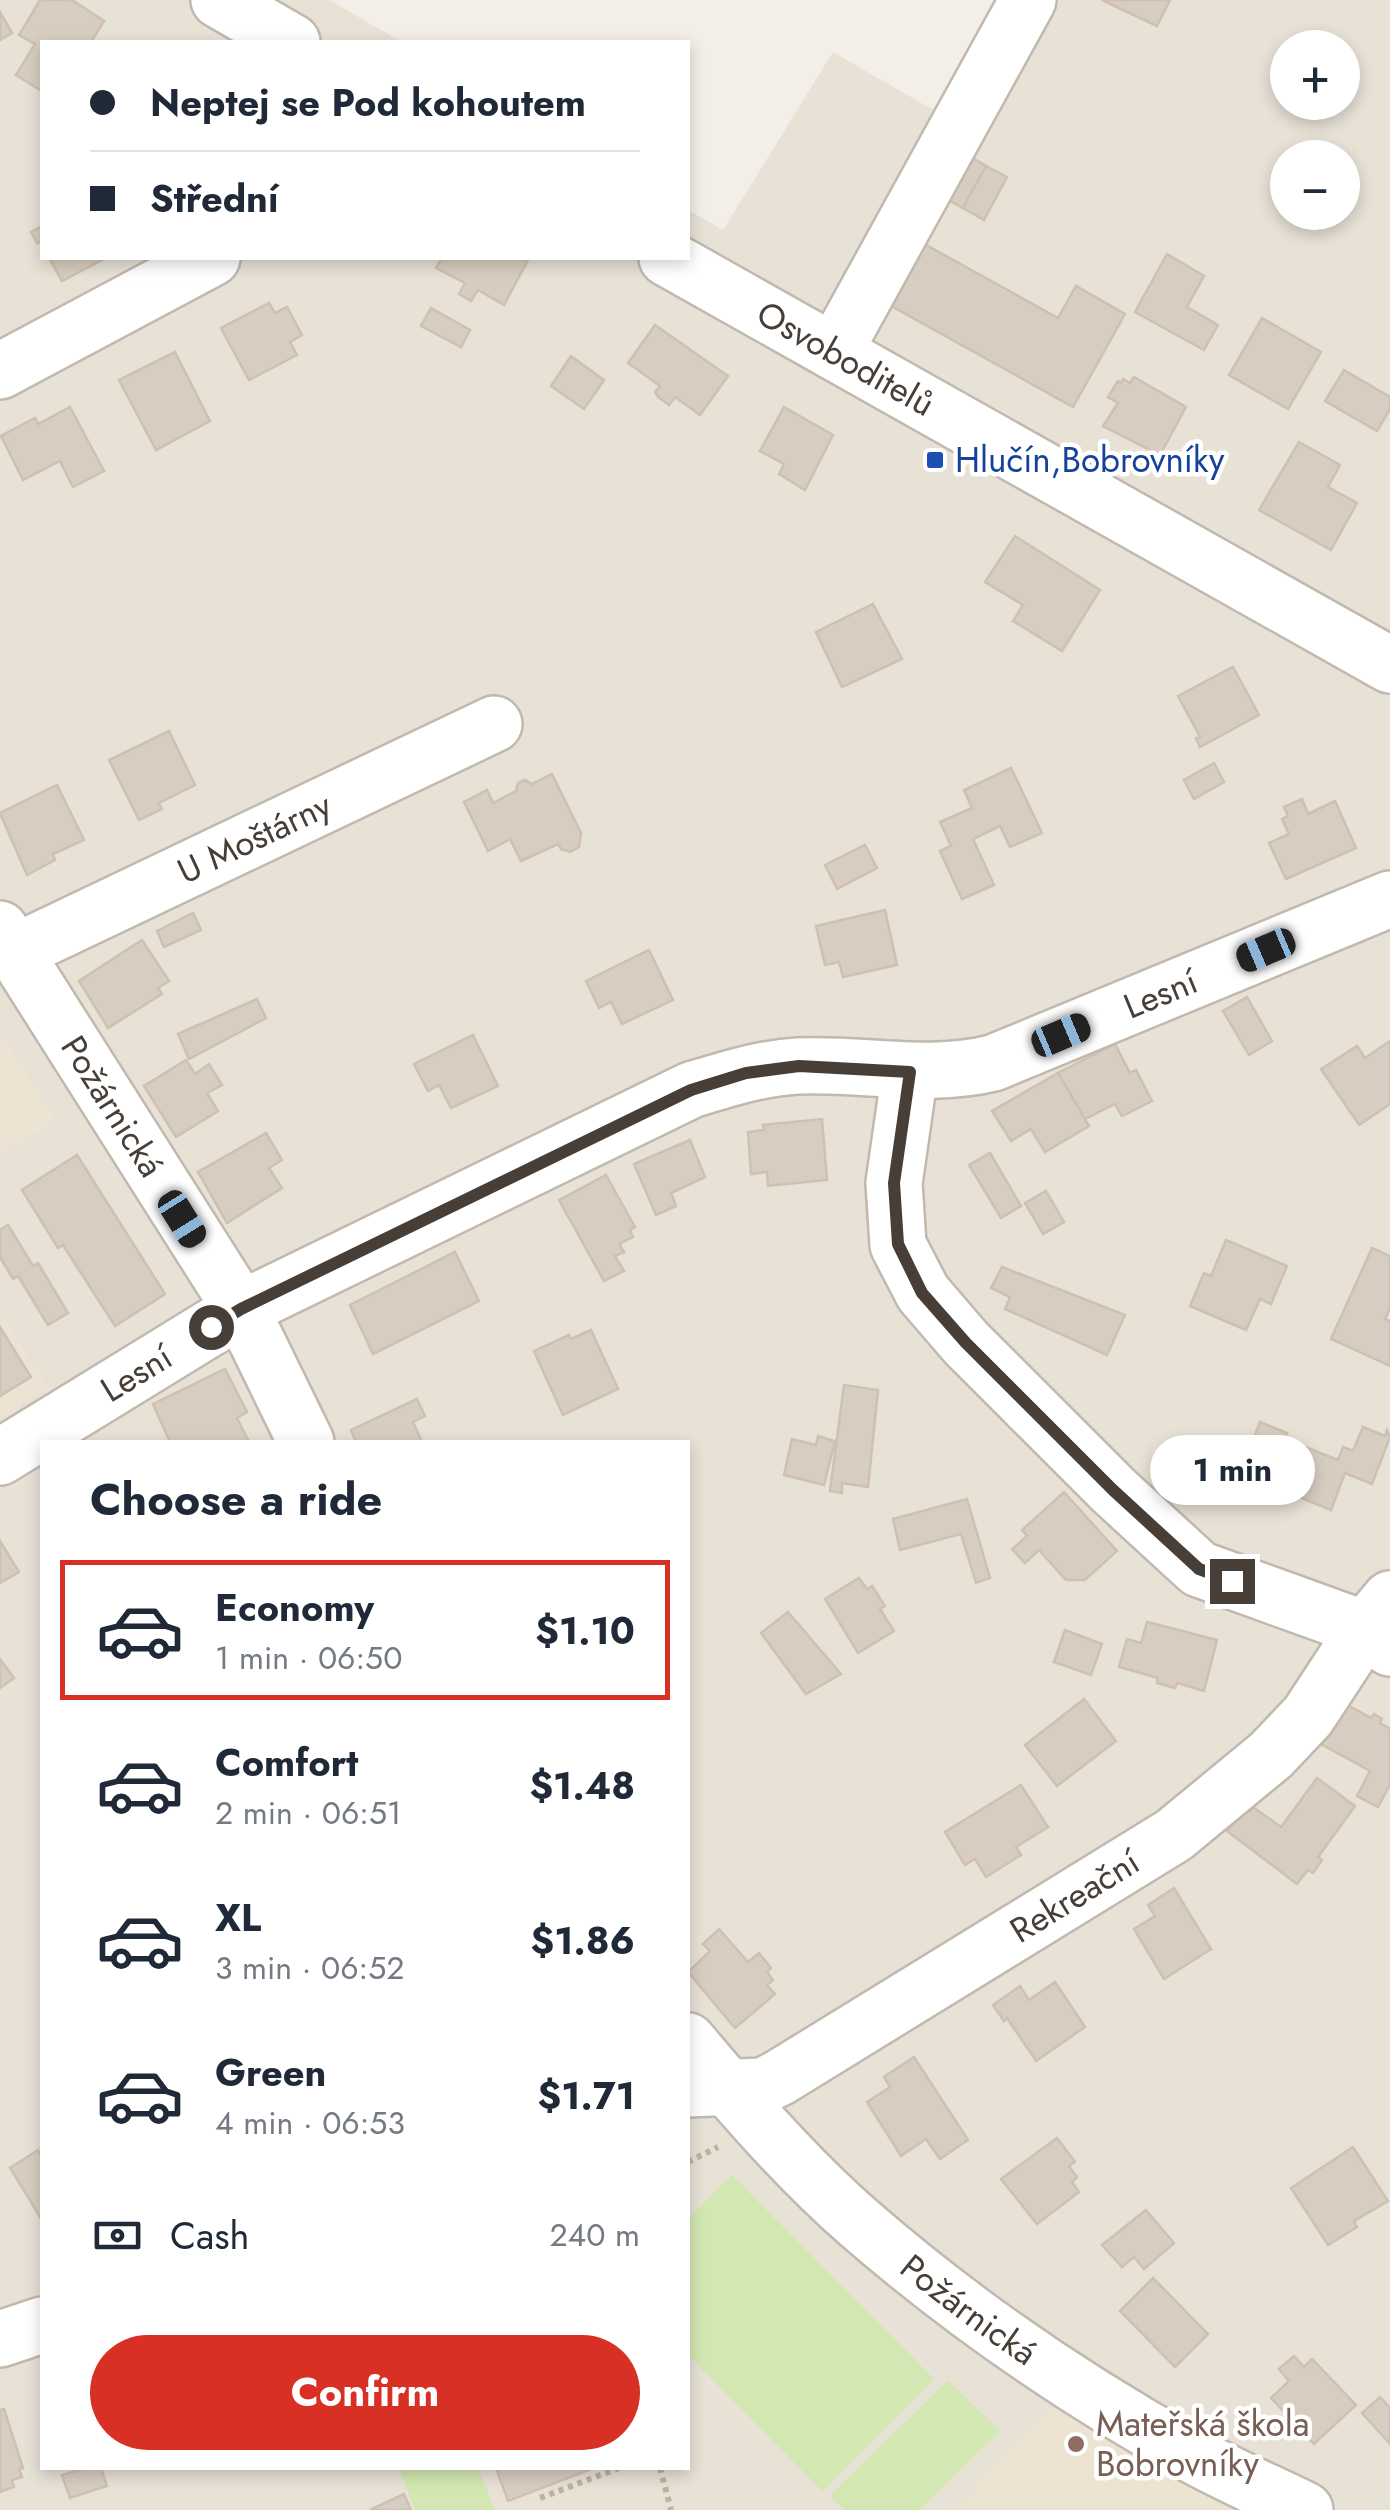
<!DOCTYPE html>
<meta charset="utf-8">
<style>
:root{--surface:#fff;--page:#f2f2f3;--text:#1f2937;--muted:#747a83;--line:#e0e1e3;--accent:#d93025}
body{margin:0;font-family:Jost,sans-serif;background:var(--page);color:var(--text);height:100vh;display:flex;flex-direction:column;font-size:38px;white-space:nowrap}
*{box-sizing:border-box;margin:0}
p{font-size:32px;color:var(--muted)}
.icon{flex:none;width:55px;height:55px;fill:none;stroke:currentColor;stroke-width:2;stroke-linecap:round;stroke-linejoin:round}
.map{position:relative;flex:1;overflow:hidden}
.sheet{position:absolute;left:40px;top:1440px;width:650px;height:1030px;display:flex;flex-direction:column;background:var(--surface);border-radius:0px;box-shadow:0 5px 15px #0003}
.sheet>*{flex:none}
.hud{position:absolute;left:40px;top:40px;width:650px;height:220px;border-radius:0px;box-shadow:0 5px 15px #0003;display:grid;align-content:center;height:220px;padding:0 50px;background:var(--surface)}
.tools{position:absolute;left:1270px;top:30px;display:grid;gap:20px}
.tools a{display:grid;place-items:center;width:90px;height:90px;border-radius:50%;background:var(--surface);box-shadow:0 5px 15px #0003;font-size:50px}
.end{position:absolute;width:45px;height:45px;margin:-22px;border:12px solid #473f37;background:#fff;box-shadow:0 0 0 5px #fff}
.from{border-radius:50%}
.bubble{position:absolute;height:70px;border-radius:35px;background:var(--surface);box-shadow:0 5px 15px #0003;font-size:32px;font-weight:700;line-height:70px;text-align:center}
.car{position:absolute;width:30px;height:60px;margin:-30px -15px;border-radius:12px;box-shadow:0 0 8px 2px #0007;background:linear-gradient(#222 24%,#8ab4d8 0 40%,#222 0 76%,#8ab4d8 0 86%,#222 0)}
.hud b{display:flex;align-items:center;gap:35px;height:95px;font-size:38px}
.hud b+b{border-top:2px solid var(--line)}
.hud i{width:25px;height:25px;background:var(--text)}
ul{padding:0;list-style:none}
li{display:flex;align-items:center;gap:30px;height:140px;margin:0 20px 15px;padding:0 30px;border:5px solid transparent;border-radius:0px}
li div{flex:1}
li b{display:block;font-size:38px}
li em{font-style:normal;font-weight:700}
li.active{border-color:var(--accent)}
li>.icon{width:90px;height:90px;stroke-width:1.5}
h2{padding:0 50px;font-size:45px;line-height:120px}
.pay{display:flex;align-items:center;gap:25px;height:110px;padding:0 50px;font-size:38px}
.pay p{margin-inline-start:auto}
.button{display:flex;gap:20px;margin-top:auto;padding:20px 50px}
.button a{flex:1;height:115px;border-radius:60px;background:var(--accent);color:#fff;font-size:40px;font-weight:700;line-height:115px;text-align:center}
.map>svg:first-child{display:block}
</style>
<div class="map">
<svg width="1390" height="2510" viewBox="0 0 1390 2510">
<rect width="100%" height="100%" fill="#f3efe8"/>
<path fill="#e7e1d6" fill-rule="evenodd" d="M0,0h329l73,42h-360v216h646v-48l35,20 110,-178 116,67 67,-119h374v2510h-1390zM1288,48h54v54h-54zM1288,158h54v54h-54zM42,1442h646v1026h-646z"/>
<g fill="#ece3d2">
<path d="M0,1031l56,89 -56,35z"/>
<path d="M0,1312l49,76 -49,29z"/>
<path d="M1060,2401l193,109h-299z"/>
</g>
<g fill="#d3e7b2">
<path d="M732,2175l202,204 -112,112 -134,-136v-137z"/>
<path d="M948,2380l52,51 -80,79h-76l-14,-14z"/>
<path d="M399,2468h79l17,42h-80z"/>
</g>
<g fill="#d8cdc1" stroke="#cfc1b1" stroke-width="2.5">
<path d="M40,0h32l32,21 -13,21h-49v49l-26,-16 19,-31 -16,-9z"/>
<path d="M1102,0h68l-13,26z"/>
<path d="M0,12l12,21 -12,7z"/>
<path d="M966,154l20,12 -23,42 -20,-11z"/>
<path d="M986,166l21,11 -23,43 -21,-12z"/>
<path d="M42,226v20l-1,-4 -4,1 -6,-11z"/>
<path d="M910,236l148,82 18,-32 49,28 -52,93 -198,-110z"/>
<path d="M1167,254l37,22 -17,31 31,18 -14,25 -69,-38z"/>
<path d="M49,258h57l-44,23z"/>
<path d="M442,258h87l-25,47 -26,-15 -7,11 -12,-7 6,-11 -29,-15z"/>
<path d="M269,303l6,10 12,-6 15,28 -12,7 7,13 -48,25 -28,-52z"/>
<path d="M431,308l39,22 -9,17 -40,-21z"/>
<path d="M1262,318l59,34 -33,57 -59,-34z"/>
<path d="M655,325l73,51 -28,39 -25,-18 -6,8 -11,-8 -3,-5 5,-6 -32,-23z"/>
<path d="M175,352l35,69 -54,29 -37,-70z"/>
<path d="M571,356l33,24 -20,29 -33,-23z"/>
<path d="M1344,370l46,27v12l-13,22 -52,-30z"/>
<path d="M1134,377l52,30 -26,48 -57,-29 15,-23 -10,-6 10,-16 3,2 2,-4 7,4z"/>
<path d="M70,407l34,64 -31,16 -13,-26 -37,19 -22,-44 34,-18 3,6z"/>
<path d="M784,407l49,28 -28,55 -26,-16 5,-10 -24,-13z"/>
<path d="M1299,442l41,23 -12,22 29,16 -26,47 -72,-40z"/>
<path d="M1015,536l85,54 -38,61 -49,-30 10,-16 -38,-23z"/>
<path d="M873,604l29,55 -60,28 -26,-55z"/>
<path d="M1233,667l26,48 -59,32 -4,-9 4,-1 -22,-41z"/>
<path d="M169,731l26,54 -36,18 3,6 -23,11 -30,-60z"/>
<path d="M1214,763l10,19 -30,17 -10,-19z"/>
<path d="M1011,768l31,65 -32,14 -10,-21 -27,13 21,46 -32,14 -22,-48 11,-5 -11,-24 32,-14 -8,-18z"/>
<path d="M552,774l29,59 -2,14 -9,5 -9,-3 -3,-5 -37,17 -11,-22 -22,12 -24,-49 23,-12 6,13 23,-12 2,-8 7,-3 7,4z"/>
<path d="M57,785l27,55 -31,14 2,6 -28,15 -27,-62z"/>
<path d="M1302,799l6,15 27,-13 21,47 -70,31 -17,-36 20,-9 -7,-15 6,-3 -4,-9z"/>
<path d="M865,845l12,23 -40,21 -12,-24z"/>
<path d="M885,910l12,55 -54,12 -4,-15 -14,3 -9,-39z"/>
<path d="M193,913l8,17 -37,17 -7,-16z"/>
<path d="M142,940l27,41 -11,7 4,6 -54,34 -29,-47z"/>
<path d="M649,950l24,50 -51,24 -11,-22 -12,6 -13,-27z"/>
<path d="M1247,997l25,44 -23,14 -26,-44z"/>
<path d="M257,999l9,19 -77,41 -11,-25z"/>
<path d="M473,1035l25,51 -47,22 -12,-23 -11,6 -14,-27z"/>
<path d="M1390,1041v63l-31,21 -38,-56 36,-23 8,12z"/>
<path d="M1115,1044l15,29 6,-3 16,31 -30,15 -7,-12 -30,15 -27,-46z"/>
<path d="M186,1060l9,14 14,-10 13,21 -15,8 11,18 -42,26 -32,-51z"/>
<path d="M1058,1073l31,53 -44,26 -14,-23 -20,12 -19,-30z"/>
<path d="M822,1119l5,61 -59,6 -1,-14 -16,2 -3,-42 16,-2 -1,-5z"/>
<path d="M266,1133l16,27 -13,8 13,20 -55,35 -29,-51z"/>
<path d="M690,1140l15,37 -34,16 5,13 -20,9 -22,-51z"/>
<path d="M990,1153l31,53 -20,12 -32,-53z"/>
<path d="M77,1155l88,139 -50,32 -52,-81 -5,3 -36,-58z"/>
<path d="M606,1175l29,52 -5,3 3,7 -14,7 5,8 -9,4 9,15 -20,10 -45,-81z"/>
<path d="M1046,1191l18,31 -21,12 -18,-31z"/>
<path d="M8,1225l25,41 5,-3 30,50 -20,12 -30,-49 -5,3 -13,-22v-27z"/>
<path d="M1226,1240l61,26 -16,38 -11,-5 -14,31 -56,-24 14,-33 7,3z"/>
<path d="M1372,1248l18,8v52l-5,11 5,2v45l-59,-27z"/>
<path d="M455,1252l24,49 -106,53 -23,-49z"/>
<path d="M1002,1267l123,48 -18,40 -102,-46 5,-12 -19,-9z"/>
<path d="M0,1327l31,50 -31,19z"/>
<path d="M591,1330l27,59 -55,26 -29,-64 35,-16 2,4z"/>
<path d="M225,1369l22,43 -10,6 12,24h-79l-17,-38z"/>
<path d="M844,1385l34,5 -10,97 -26,-4v10l-12,-2z"/>
<path d="M417,1399l8,17 -12,6 9,20h-66l-5,-12z"/>
<path d="M1260,1422l27,11 -2,6 53,21 5,-13 10,4 10,-24 22,9 2,-6 3,7 -18,47 -27,-11 -14,37 -91,-37z"/>
<path d="M818,1436l17,5 -11,44 -40,-10 8,-36 24,6z"/>
<path d="M1064,1492l53,59 -32,29h-19l-27,-30 -14,13 -13,-14 15,-13 -5,-6z"/>
<path d="M967,1499l23,79 -14,5 -15,-49 -61,16 -7,-31z"/>
<path d="M0,1541l19,31 -19,11z"/>
<path d="M859,1578l8,11 5,-3 13,20 -5,3 14,22 -36,22 -33,-54z"/>
<path d="M788,1612l53,62 -35,20 -45,-61z"/>
<path d="M1147,1622l70,18 -13,51 -27,-8 -2,5 -18,-5 1,-5 -39,-11 8,-28 14,4z"/>
<path d="M1065,1630l37,14 -11,31 -37,-13z"/>
<path d="M0,1659l14,19 -14,10z"/>
<path d="M1084,1699l32,42 -59,45 -32,-41z"/>
<path d="M1342,1702l29,16 3,-4 8,5 -2,4 10,6v55l-12,23 -21,-11 13,-25 -51,-28z"/>
<path d="M1317,1778l38,28 -37,51 4,3 -9,13 -5,-3 -11,14 -70,-53 18,-23 5,4 3,-5 28,20z"/>
<path d="M1021,1785l27,42 -32,20 5,8 -35,22 -11,-18 -10,6 -20,-33z"/>
<path d="M1174,1888l37,61 -47,30 -30,-50 21,-13 -7,-11z"/>
<path d="M719,1929l29,33 11,-9 12,15 -4,4 6,8 -6,5 8,9 -40,34 -47,-56 22,-21 -7,-7z"/>
<path d="M1055,1982l30,45 -49,34 -29,-43 -3,3 -11,-16 27,-19 9,14z"/>
<path d="M914,2057l54,83 -28,19 -14,-20 -25,17 -34,-54 23,-15 -6,-10z"/>
<path d="M1057,2138l18,24 -6,4 8,11 -5,5 7,10 -42,32 -36,-45z"/>
<path d="M1353,2147l35,54 -34,20 3,6 -29,18 -37,-57z"/>
<path d="M38,2150l4,8v62l-32,-52z"/>
<path d="M1146,2210l28,33 -30,26 -10,-12 -12,10 -20,-22z"/>
<path d="M1153,2278l55,56 -33,33 -55,-56z"/>
<path d="M1294,2356l10,11 8,-8 44,46 -42,39 -43,-46 18,-17 -10,-12z"/>
<path d="M1380,2397l10,11v36l-28,-31z"/>
<path d="M4,2409l19,59 -4,1 3,8 -10,3 2,7 -14,5v-82z"/>
<path d="M86,2468h15l6,18 -37,12 -8,-23z"/>
<path d="M496,2468h98l-86,33z"/>
<path d="M404,2494l7,16h-41z"/>
</g>
<g fill="none" stroke-linecap="round" stroke-linejoin="round">
<g stroke="#c2b9ae" stroke-width="60">
<g id="minor">
<path d="M219,0l73,42"/>
<path id="s1" d="M667,258l723,407"/>
<path d="M834,352l194,-352"/>
<path d="M0,371l212,-113"/>
<path id="s2" d="M0,929l241,380 65,133"/>
<path id="s3" d="M15,952l479,-228"/>
<path d="M910,1072l-16,111 4,62 25,48 43,50 147,147 86,79 166,60 25,19"/>
<path id="s4" d="M0,1457l241,-148 450,-219c36,-11 70,-22 107,-24 66,-3 130,13 195,-3l397,-164"/>
<path id="s5" d="M688,2041c52,62 110,129 171,182 101,88 213,165 330,230 37,21 77,38 116,57"/>
<path id="s6" d="M688,2089l75,-3 16,-8 395,-243 97,-80 37,-39 57,-87 25,-30"/>
<path d="M0,2339l42,-14"/>
</g>
</g>
<g stroke="#c0b19c" stroke-width="6" stroke-dasharray="5 5" stroke-linecap="butt">
<path d="M688,2162l30,-15"/>
<path d="M660,2468l11,42"/>
<path d="M540,2498l79,-30"/>
</g>
<use href="#minor" stroke="#fff" stroke-width="55"/>
</g>
<g fill="none" stroke-linecap="round" stroke-linejoin="round">
<path stroke="#473f37" stroke-width="12" d="M211,1327l30,-18 450,-219 55,-17 53,-7 111,6 -16,111 4,61 24,49 44,50 147,147 86,79 33,12"/>
</g>
<rect fill="#1a4fb4" stroke="#fff" stroke-width="4" x="925" y="450" width="20" height="20" rx="5"/>
<circle fill="#8d6e63" stroke="#fff" stroke-width="4" cx="1076" cy="2444" r="10"/>
<g text-anchor="middle" stroke-width="9" stroke-linejoin="round" paint-order="stroke">
<g font-size="35" fill="#473f37" stroke="#fff">
<text dy="12" stroke="none"><textPath href="#s1" startOffset="205">Osvoboditelů</textPath></text>
<text dy="12" stroke="none"><textPath href="#s3" startOffset="265">U Moštárny</textPath></text>
<text dy="12" stroke="none"><textPath href="#s4" startOffset="1270">Lesní</textPath></text>
<text dy="12" stroke="none"><textPath href="#s2" startOffset="210">Požárnická</textPath></text>
<text dy="12" stroke="none"><textPath href="#s4" startOffset="160">Lesní</textPath></text>
<text dy="12" stroke="none"><textPath href="#s6" startOffset="440">Rekreační</textPath></text>
<text dy="12" stroke="none"><textPath href="#s5" startOffset="390">Požárnická</textPath></text>
</g>
<g font-size="35" fill="#164399" stroke="#fff" text-anchor="start">
<text x="955" y="472">Hlučín,Bobrovníky</text>
</g>
<g font-size="35" fill="#785e54" stroke="#fff" text-anchor="start">
<text x="1096" y="2436">Mateřská škola<tspan x="1096" dy="40">Bobrovníky</tspan></text>
</g>
</g>
</svg>
<div class="tools">
<a>+</a>
<a>−</a>
</div>
<i class="end from" style="left:211px;top:1327px"></i>
<i class="end" style="left:1232px;top:1581px"></i>
<div class="bubble" style="left:1150px;top:1435px;width:165px">1 min</div>
<i class="car" style="left:1266px;top:950px;rotate:247deg"></i>
<i class="car" style="left:1061px;top:1035px;rotate:67deg"></i>
<i class="car" style="left:182px;top:1219px;rotate:148deg"></i>
<div class="hud">
<b><i class="from"></i>Neptej se Pod kohoutem</b>
<b><i></i>Střední</b>
</div>
<section class="sheet">
<h2>Choose a ride</h2>
<ul>
<li class="active"><svg class="icon" aria-label="car" viewBox="0 0 24 24"><path d="M5 17H2v-5l4-1 3-4h7l3 4 3 1v5h-3M9 17h6M6 11h13"/><circle cx="7" cy="17" r="2"/><circle cx="17" cy="17" r="2"/></svg><div><b>Economy</b><p>1 min · 06:50</p></div><em>$1.10</em></li>
<li><svg class="icon" aria-label="car" viewBox="0 0 24 24"><path d="M5 17H2v-5l4-1 3-4h7l3 4 3 1v5h-3M9 17h6M6 11h13"/><circle cx="7" cy="17" r="2"/><circle cx="17" cy="17" r="2"/></svg><div><b>Comfort</b><p>2 min · 06:51</p></div><em>$1.48</em></li>
<li><svg class="icon" aria-label="car" viewBox="0 0 24 24"><path d="M5 17H2v-5l4-1 3-4h7l3 4 3 1v5h-3M9 17h6M6 11h13"/><circle cx="7" cy="17" r="2"/><circle cx="17" cy="17" r="2"/></svg><div><b>XL</b><p>3 min · 06:52</p></div><em>$1.86</em></li>
<li><svg class="icon" aria-label="car" viewBox="0 0 24 24"><path d="M5 17H2v-5l4-1 3-4h7l3 4 3 1v5h-3M9 17h6M6 11h13"/><circle cx="7" cy="17" r="2"/><circle cx="17" cy="17" r="2"/></svg><div><b>Green</b><p>4 min · 06:53</p></div><em>$1.71</em></li>
</ul>
<div class="pay"><svg class="icon" aria-label="cash" viewBox="0 0 24 24"><path d="M3 7h18v10H3z"/><circle cx="12" cy="12" r="2"/></svg>Cash<p>240 m</p></div>
<div class="button"><a>Confirm</a></div>
</section>
</div>
